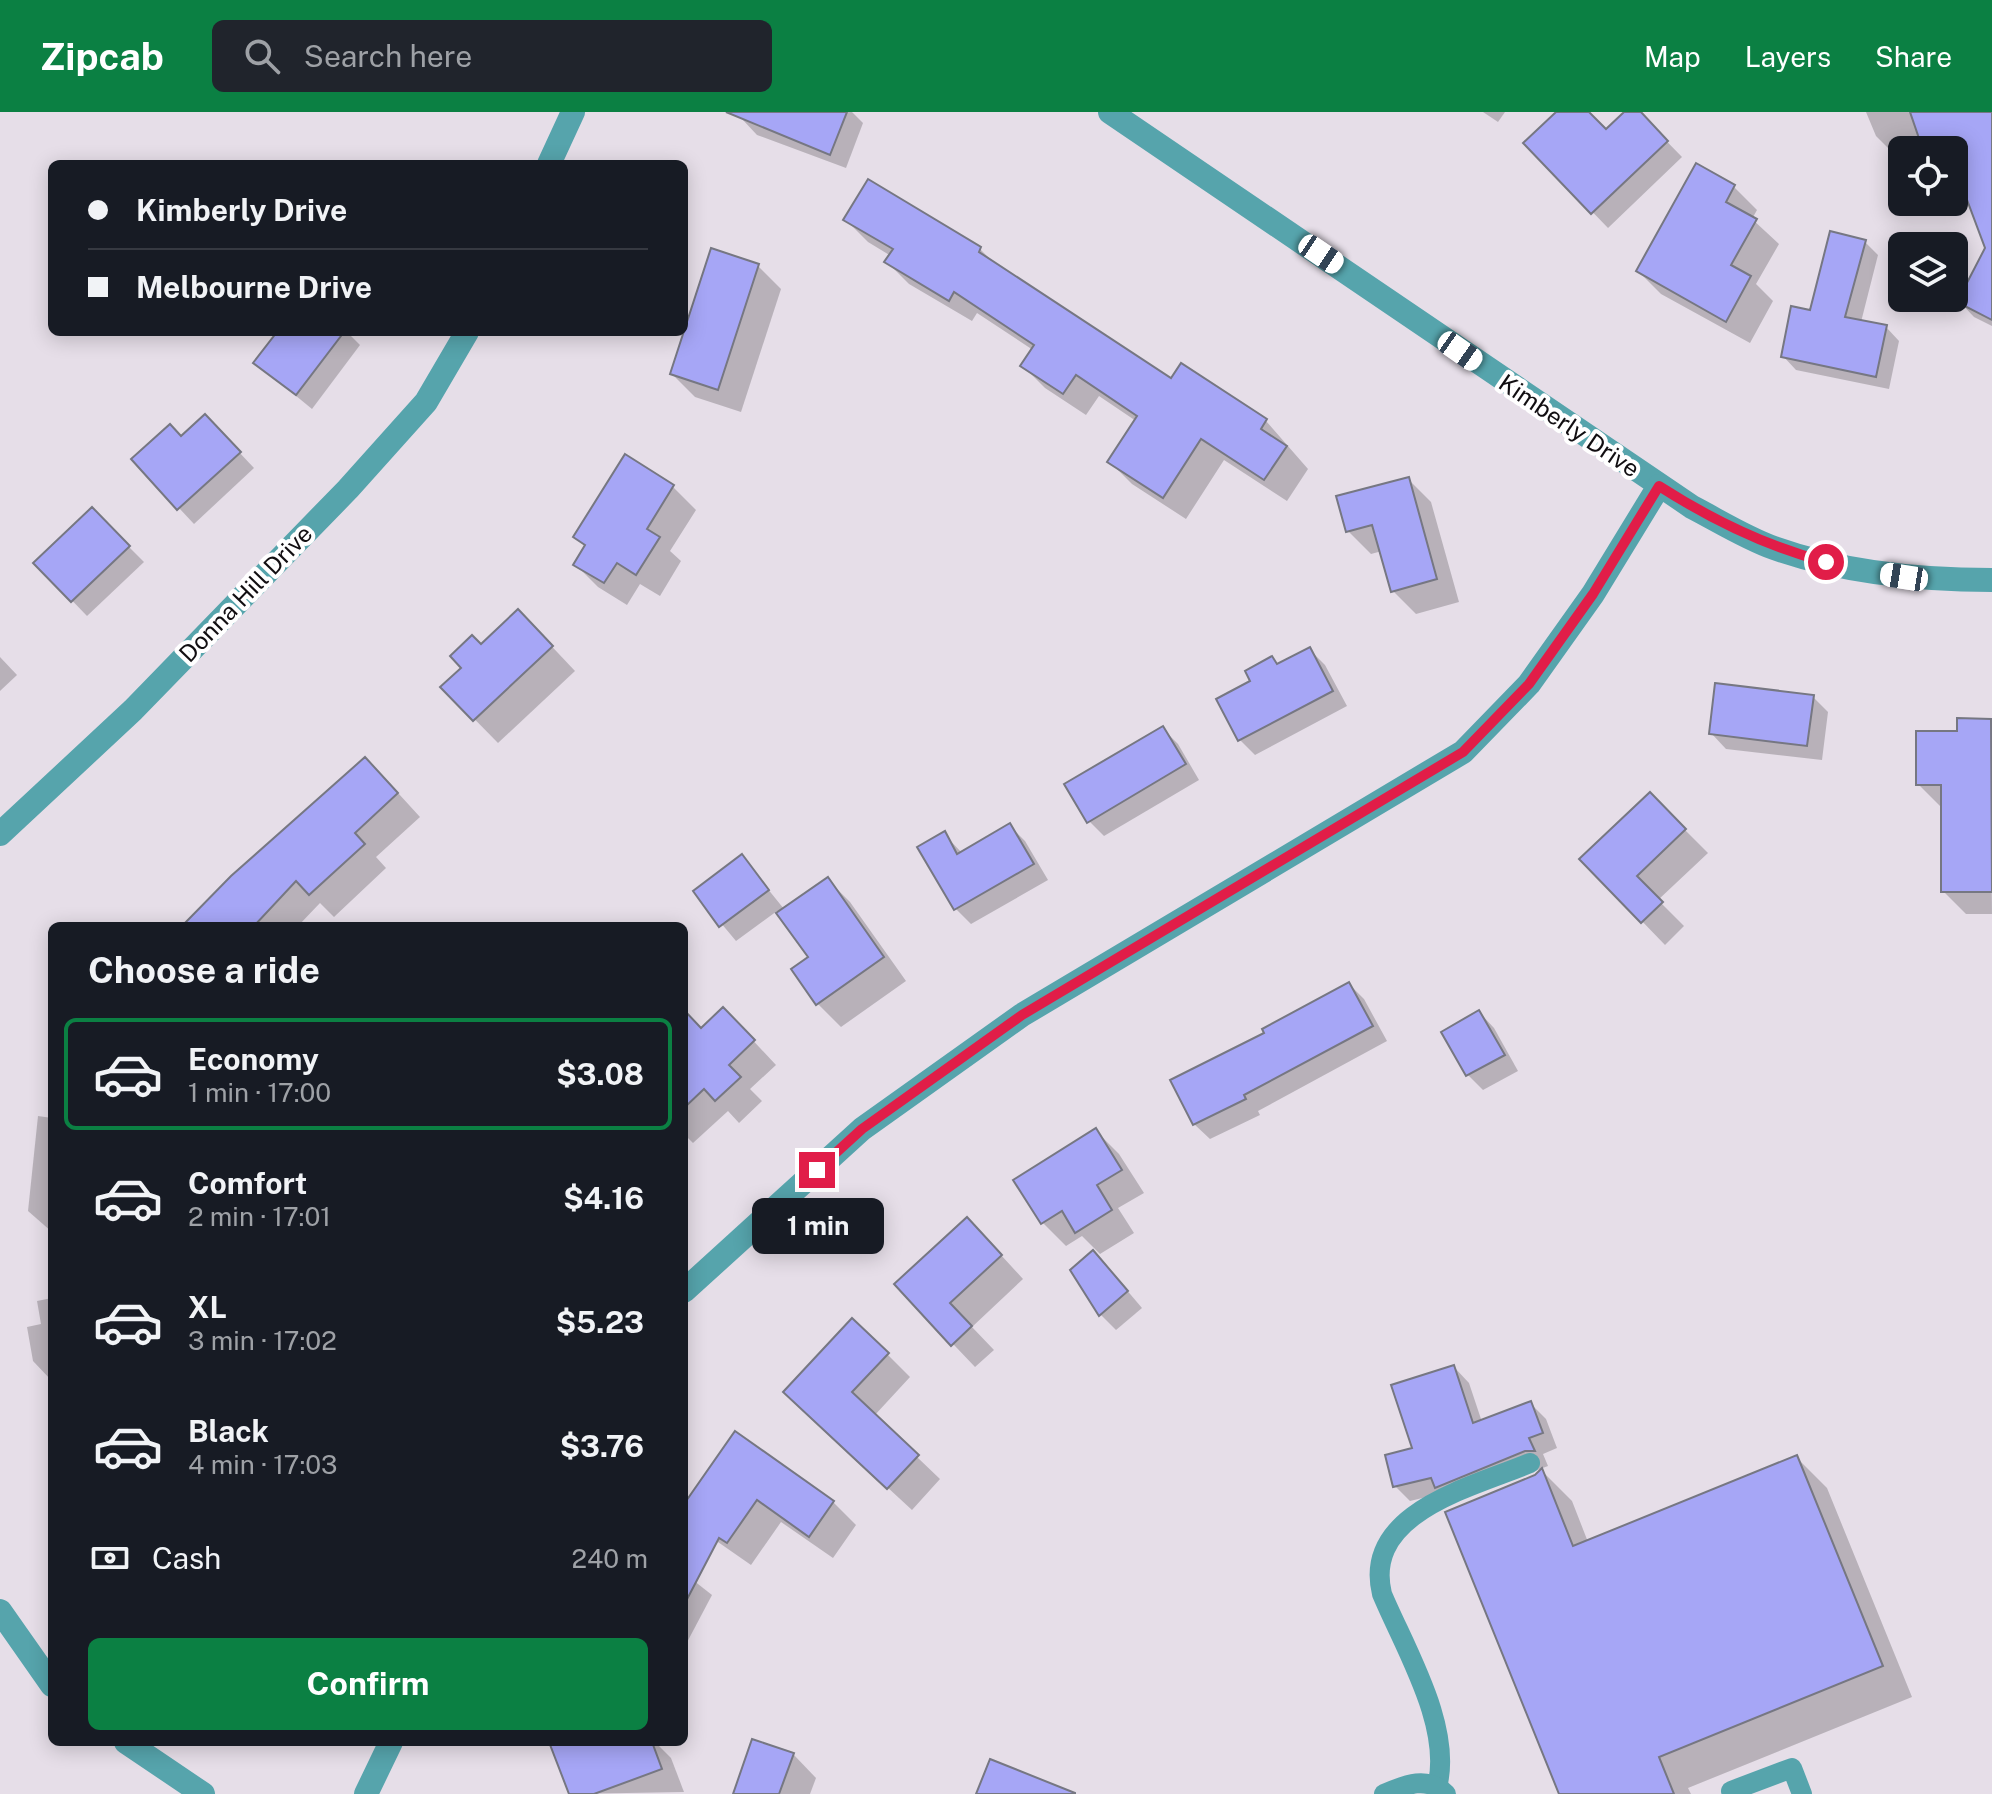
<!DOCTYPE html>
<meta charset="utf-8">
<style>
:root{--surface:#171b24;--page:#20242c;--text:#f1f3f6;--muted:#9ea1a6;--line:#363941;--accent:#0b8043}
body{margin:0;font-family:"Public Sans",sans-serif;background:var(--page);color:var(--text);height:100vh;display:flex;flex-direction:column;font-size:30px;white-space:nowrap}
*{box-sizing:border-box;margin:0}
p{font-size:26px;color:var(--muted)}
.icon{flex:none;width:44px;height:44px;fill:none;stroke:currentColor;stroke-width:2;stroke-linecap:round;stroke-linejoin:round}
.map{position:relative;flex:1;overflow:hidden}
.details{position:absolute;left:48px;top:810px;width:640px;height:824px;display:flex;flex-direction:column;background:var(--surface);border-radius:12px;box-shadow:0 4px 20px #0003}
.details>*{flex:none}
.guide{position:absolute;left:48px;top:48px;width:640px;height:176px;border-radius:12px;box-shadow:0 4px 20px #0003;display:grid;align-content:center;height:176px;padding:0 40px;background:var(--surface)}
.tools{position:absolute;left:1888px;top:24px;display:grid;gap:16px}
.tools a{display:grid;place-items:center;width:80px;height:80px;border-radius:12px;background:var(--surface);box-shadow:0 4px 20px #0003;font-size:40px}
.end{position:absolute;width:36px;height:36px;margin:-18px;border:10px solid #e11d48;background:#fff;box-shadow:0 0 0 4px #fff}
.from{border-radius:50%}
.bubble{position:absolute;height:56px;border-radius:12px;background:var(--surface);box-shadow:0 4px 20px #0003;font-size:26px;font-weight:700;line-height:56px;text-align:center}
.car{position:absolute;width:24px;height:48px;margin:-24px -12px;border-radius:10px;box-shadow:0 0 6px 2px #0007;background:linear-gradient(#fff 24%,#345 0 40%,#fff 0 76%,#345 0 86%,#fff 0)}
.guide b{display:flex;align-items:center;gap:28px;height:76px;font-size:30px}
.guide b+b{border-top:2px solid var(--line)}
.guide i{width:20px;height:20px;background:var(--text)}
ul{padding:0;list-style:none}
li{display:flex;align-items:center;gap:24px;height:112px;margin:0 16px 12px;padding:0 24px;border:4px solid transparent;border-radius:12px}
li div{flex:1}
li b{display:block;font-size:30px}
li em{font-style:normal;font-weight:700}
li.active{border-color:var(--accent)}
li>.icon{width:72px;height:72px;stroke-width:1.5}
h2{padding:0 40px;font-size:36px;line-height:96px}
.pay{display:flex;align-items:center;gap:20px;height:88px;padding:0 40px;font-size:30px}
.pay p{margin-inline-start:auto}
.action{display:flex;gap:16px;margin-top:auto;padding:16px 40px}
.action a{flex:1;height:92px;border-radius:12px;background:var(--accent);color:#fff;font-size:32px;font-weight:700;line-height:92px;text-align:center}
header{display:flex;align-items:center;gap:48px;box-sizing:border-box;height:112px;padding:0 40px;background:var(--accent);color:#fff}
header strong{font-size:38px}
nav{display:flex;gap:44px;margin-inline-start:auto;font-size:28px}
.search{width:560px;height:72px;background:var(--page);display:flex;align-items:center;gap:20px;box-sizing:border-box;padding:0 28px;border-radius:12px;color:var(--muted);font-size:30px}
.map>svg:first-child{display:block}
</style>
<header>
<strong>Zipcab</strong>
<div class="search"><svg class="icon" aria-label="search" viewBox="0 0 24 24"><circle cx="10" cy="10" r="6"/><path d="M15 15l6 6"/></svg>Search here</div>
<nav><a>Map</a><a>Layers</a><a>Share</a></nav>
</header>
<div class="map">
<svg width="1992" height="1682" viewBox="0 0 1992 1682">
<rect width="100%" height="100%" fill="#e6dee8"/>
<g fill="#0003">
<path d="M744,0h108l11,11 -17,45 -89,-33 -15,-16z"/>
<path d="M1483,0h22l-7,10z"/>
<path d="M1559,0h28l19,20 21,-20h11l44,45 -74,71 -82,-85z"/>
<path d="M1866,0h126v118l-22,-29 -11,4 -5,-6v-49h-28l-2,-3 -22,3 -4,8 -22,-22z"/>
<path d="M1734,75l23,23 -5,9 27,25 -23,40 17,17 -23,42 -89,-49 -23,-23z"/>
<path d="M846,108l134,29 19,19 173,113 10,-15 84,55 42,48 -21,32 -63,-41 -38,59 -54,-35 -22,-22 26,-41 -37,-25 -13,19 -41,-27 -22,-22 10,-16 -56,-37 -5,8 -63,-37 -22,-22 4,-6 -23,-14z"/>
<path d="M1865,130l13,13 -17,67 25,5 13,14 -10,48 -93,-19 -13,-14z"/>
<path d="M758,154l23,23 -40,123 -46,-15 -23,-23z"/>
<path d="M1992,165v49l-18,-9 -15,-16z"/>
<path d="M279,220h68l13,13 -48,64 -56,-46z"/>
<path d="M220,320l34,36 -60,56 -61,-65 48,-21z"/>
<path d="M626,345l47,30 23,23 -26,41 11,10 -21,35 -20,-12 -13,21 -29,-18 -23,-23 11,-17 -11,-10z"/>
<path d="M1408,367l23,23 28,100 -43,12 -23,-23 -11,-40 -11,3 -23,-23z"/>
<path d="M92,398l52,52 -57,54 -51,-53z"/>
<path d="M541,523l34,36 -77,72 -55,-56 38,-40z"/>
<path d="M1309,537l16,16 22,41 -92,49 -16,-16 14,-58 19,-23 7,7z"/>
<path d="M0,545l17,18 -17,16z"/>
<path d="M1813,585l15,15 -6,48 -96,-11 -15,-16z"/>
<path d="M1990,609l2,193h-26l-23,-23 -2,-84 -23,-23 41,-51z"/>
<path d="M1162,616l16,16 21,36 -95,56 -15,-15z"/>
<path d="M388,670l32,35 -44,40 10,11 -52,49 -14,-14 -22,23h-113z"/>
<path d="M1650,683l58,58 -50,47 26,26 -19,19 -83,-86z"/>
<path d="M1010,714l15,15 23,39 -77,44 -15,-15 -36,-61 24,-14 18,19z"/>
<path d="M742,745l42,52 43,-30 23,23 56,79 -65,46 -23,-23 -24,-34 16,-12 -33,-47 -41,30 -41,-49z"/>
<path d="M1349,872l15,15 23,42 -129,70 2,4 -50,24 -16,-15 73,-90z"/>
<path d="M1479,900l15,16 24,43 -35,19 -15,-15 -25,-43z"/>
<path d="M684,902l18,16 44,3 30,32 -26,24 12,12 -23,22 -11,-12 -35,32 -9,-9z"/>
<path d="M38,1004l14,2v114l-24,-21z"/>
<path d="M1096,1019l23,23 25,39 -26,15 16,25 -34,21 -18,-18 -16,10 -23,-23 -27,-43z"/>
<path d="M990,1131l33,36 -51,48 22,23 -19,17 -78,-82z"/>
<path d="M1108,1156l34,40 -26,22 -15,-15 -29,-45z"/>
<path d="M52,1186v83l-19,-20 -6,-34 14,-3 -4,-23z"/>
<path d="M887,1242l23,23 -36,39 66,63 -28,31 -104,-96z"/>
<path d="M1454,1255l15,16 13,39 48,-19 16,16 11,29 -14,6 5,12 -96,36 -9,-9 -33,8 -15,-15z"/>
<path d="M735,1322l98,68 23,23 -23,33 -52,-36 -30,43 -46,-32 -21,-21z"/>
<path d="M1797,1346l30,30 85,209 -224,91 3,6h-130l-25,-317 6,-6 30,30 16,41z"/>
<path d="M684,1461l28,22 -28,53z"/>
<path d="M551,1630h104l16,16 13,34 -113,2z"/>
<path d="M793,1642l23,24 -6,16h-75z"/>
</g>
<g fill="#a6a6f6" stroke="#767782" stroke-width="2">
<path d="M726,0h121l-17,43z"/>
<path d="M1556,0h33l17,17 18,-17h17l27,29 -77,73 -68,-71z"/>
<path d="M1910,0h82v208l-35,-18 28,-54 -31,-83v-15h-31z"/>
<path d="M1696,51l39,22 -9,17 31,17 -26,46 20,11 -25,46 -90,-51z"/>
<path d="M868,67l113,68 -2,5 192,126 10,-15 86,56 -6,10 26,17 -23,34 -63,-41 -38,59 -56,-36 30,-46 -61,-41 -13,19 -43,-28 14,-21 -80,-53 -5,9 -65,-39 9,-13 -50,-29z"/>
<path d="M1830,119l36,9 -21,77 42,8 -11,52 -95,-20 10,-51 19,4z"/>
<path d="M711,136l48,16 -41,126 -48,-16z"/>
<path d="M277,220h67l-48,63 -43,-32z"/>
<path d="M205,302l36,38 -64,58 -46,-51 39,-35 11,12z"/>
<path d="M625,342l49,31 -27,44 13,8 -24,38 -19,-12 -13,20 -31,-18 12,-20 -12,-8z"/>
<path d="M1409,365l28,102 -46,13 -19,-67 -26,7 -10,-36z"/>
<path d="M92,395l38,39 -59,56 -38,-39z"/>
<path d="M518,497l35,37 -80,75 -33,-34 21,-19 -11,-12 22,-21 9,9z"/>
<path d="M1310,535l23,44 -95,50 -22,-42 34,-18 -5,-10 27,-15 5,8z"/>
<path d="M1715,571l99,12 -7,51 -98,-12z"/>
<path d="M1957,606l34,1 1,173h-51v-107h-25v-54h41z"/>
<path d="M1163,614l23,38 -99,59 -23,-39z"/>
<path d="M365,645l33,36 -43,40 10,11 -56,51 -13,-14 -42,45h-72l49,-50z"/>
<path d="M1650,680l36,37 -49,47 26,26 -22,21 -62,-64z"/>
<path d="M1010,711l24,41 -80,46 -37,-63 28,-16 12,23z"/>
<path d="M742,742l27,36 -50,37 -26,-36z"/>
<path d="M828,765l56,80 -68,48 -25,-36 17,-12 -32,-44z"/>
<path d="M1349,870l24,44 -129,69 2,4 -53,26 -23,-45 94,-47 -2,-4z"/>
<path d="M723,895l32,33 -26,25 12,12 -26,24 -11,-12 -20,19v-98l17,18z"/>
<path d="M1479,898l26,45 -39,21 -25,-44z"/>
<path d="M1096,1016l26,42 -25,15 15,25 -37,23 -13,-22 -21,13 -28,-44z"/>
<path d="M967,1105l35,38 -52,48 22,23 -21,20 -57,-62z"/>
<path d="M1093,1138l35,41 -29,25 -29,-46z"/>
<path d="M852,1206l37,35 -37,39 67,63 -32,34 -104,-97z"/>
<path d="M1454,1253l19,58 58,-22 12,32 -14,5 6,13h-10l-90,37 -4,-10 -38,9 -8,-32 27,-7 -21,-63z"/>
<path d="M735,1319l99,70 -25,36 -52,-37 -30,43 -8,-5 -35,67v-101z"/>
<path d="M1797,1343l86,211 -224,91 15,37h-115l-114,-282 90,-37 7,-7 31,78z"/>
<path d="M752,1627l42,14 -15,41h-46z"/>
<path d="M549,1630h103l10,27 -68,25h-25z"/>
<path d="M990,1647l85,34v1h-99z"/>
</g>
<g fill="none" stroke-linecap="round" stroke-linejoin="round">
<g stroke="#56a4ac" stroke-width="20">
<path d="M1437,1675c16,-60 -32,-138 -55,-193 -20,-82 91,-107 148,-131"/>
<path d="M1731,1679l61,-23 10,26"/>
<path d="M1384,1682c21,-9 43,-19 62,0"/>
</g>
<g stroke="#56a4ac" stroke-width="24">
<path d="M1110,0l582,395c27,14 54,31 82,41 70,25 145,32 218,32"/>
<path d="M549,52l24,-52"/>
<path d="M0,722l133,-124 215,-221 78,-87 41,-70"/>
<path d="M684,1179l178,-162 160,-114 441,-263 66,-68 64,-90 66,-108"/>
<path d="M0,1499l52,74"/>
<path d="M126,1630l77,52"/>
<path d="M366,1682l25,-52"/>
</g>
</g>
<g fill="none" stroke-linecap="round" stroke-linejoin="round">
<path stroke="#e11d48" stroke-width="10" d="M817,1058l45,-41 160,-114 441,-263 66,-68 64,-90 66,-108c53,34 106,60 167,76"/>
</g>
<g text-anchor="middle" stroke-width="8" stroke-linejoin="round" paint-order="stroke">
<g font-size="24" fill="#110e11" stroke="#fff">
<text transform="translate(1569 314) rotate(34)" y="8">Kimberly Drive</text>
<text transform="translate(246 482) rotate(-46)" y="8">Donna Hill Drive</text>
</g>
</g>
</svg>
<div class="tools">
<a><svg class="icon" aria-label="locate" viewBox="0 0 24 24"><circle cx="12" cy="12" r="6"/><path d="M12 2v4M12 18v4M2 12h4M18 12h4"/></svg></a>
<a><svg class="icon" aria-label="layers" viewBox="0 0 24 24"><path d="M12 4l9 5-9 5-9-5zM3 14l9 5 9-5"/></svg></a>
</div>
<i class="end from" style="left:1826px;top:450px"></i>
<i class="end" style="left:817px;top:1058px"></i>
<div class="bubble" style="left:752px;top:1086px;width:132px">1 min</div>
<i class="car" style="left:1321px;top:142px;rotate:124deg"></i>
<i class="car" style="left:1460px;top:239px;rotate:125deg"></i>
<i class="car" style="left:1904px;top:465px;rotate:279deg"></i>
<div class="guide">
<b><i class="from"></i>Kimberly Drive</b>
<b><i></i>Melbourne Drive</b>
</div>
<section class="details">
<h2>Choose a ride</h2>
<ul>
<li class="active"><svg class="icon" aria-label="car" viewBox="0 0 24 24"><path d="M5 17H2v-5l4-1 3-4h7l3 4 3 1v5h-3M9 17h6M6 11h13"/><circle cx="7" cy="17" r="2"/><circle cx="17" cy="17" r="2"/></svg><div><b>Economy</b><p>1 min · 17:00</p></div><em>$3.08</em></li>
<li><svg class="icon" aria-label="car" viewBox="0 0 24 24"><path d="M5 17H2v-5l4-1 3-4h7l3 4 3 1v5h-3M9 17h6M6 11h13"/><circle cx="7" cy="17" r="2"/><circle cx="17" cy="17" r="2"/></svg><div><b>Comfort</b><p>2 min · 17:01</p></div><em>$4.16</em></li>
<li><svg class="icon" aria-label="car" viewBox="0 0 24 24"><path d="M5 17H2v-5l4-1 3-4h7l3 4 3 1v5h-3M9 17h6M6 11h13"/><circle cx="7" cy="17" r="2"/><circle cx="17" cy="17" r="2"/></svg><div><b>XL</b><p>3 min · 17:02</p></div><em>$5.23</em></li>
<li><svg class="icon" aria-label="car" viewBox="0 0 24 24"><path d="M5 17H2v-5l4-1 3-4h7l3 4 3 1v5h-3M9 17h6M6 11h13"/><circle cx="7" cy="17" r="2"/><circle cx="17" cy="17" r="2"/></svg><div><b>Black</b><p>4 min · 17:03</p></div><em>$3.76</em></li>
</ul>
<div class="pay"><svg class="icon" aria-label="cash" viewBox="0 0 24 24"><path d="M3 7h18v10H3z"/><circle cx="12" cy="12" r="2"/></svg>Cash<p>240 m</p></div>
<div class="action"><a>Confirm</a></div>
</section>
</div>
